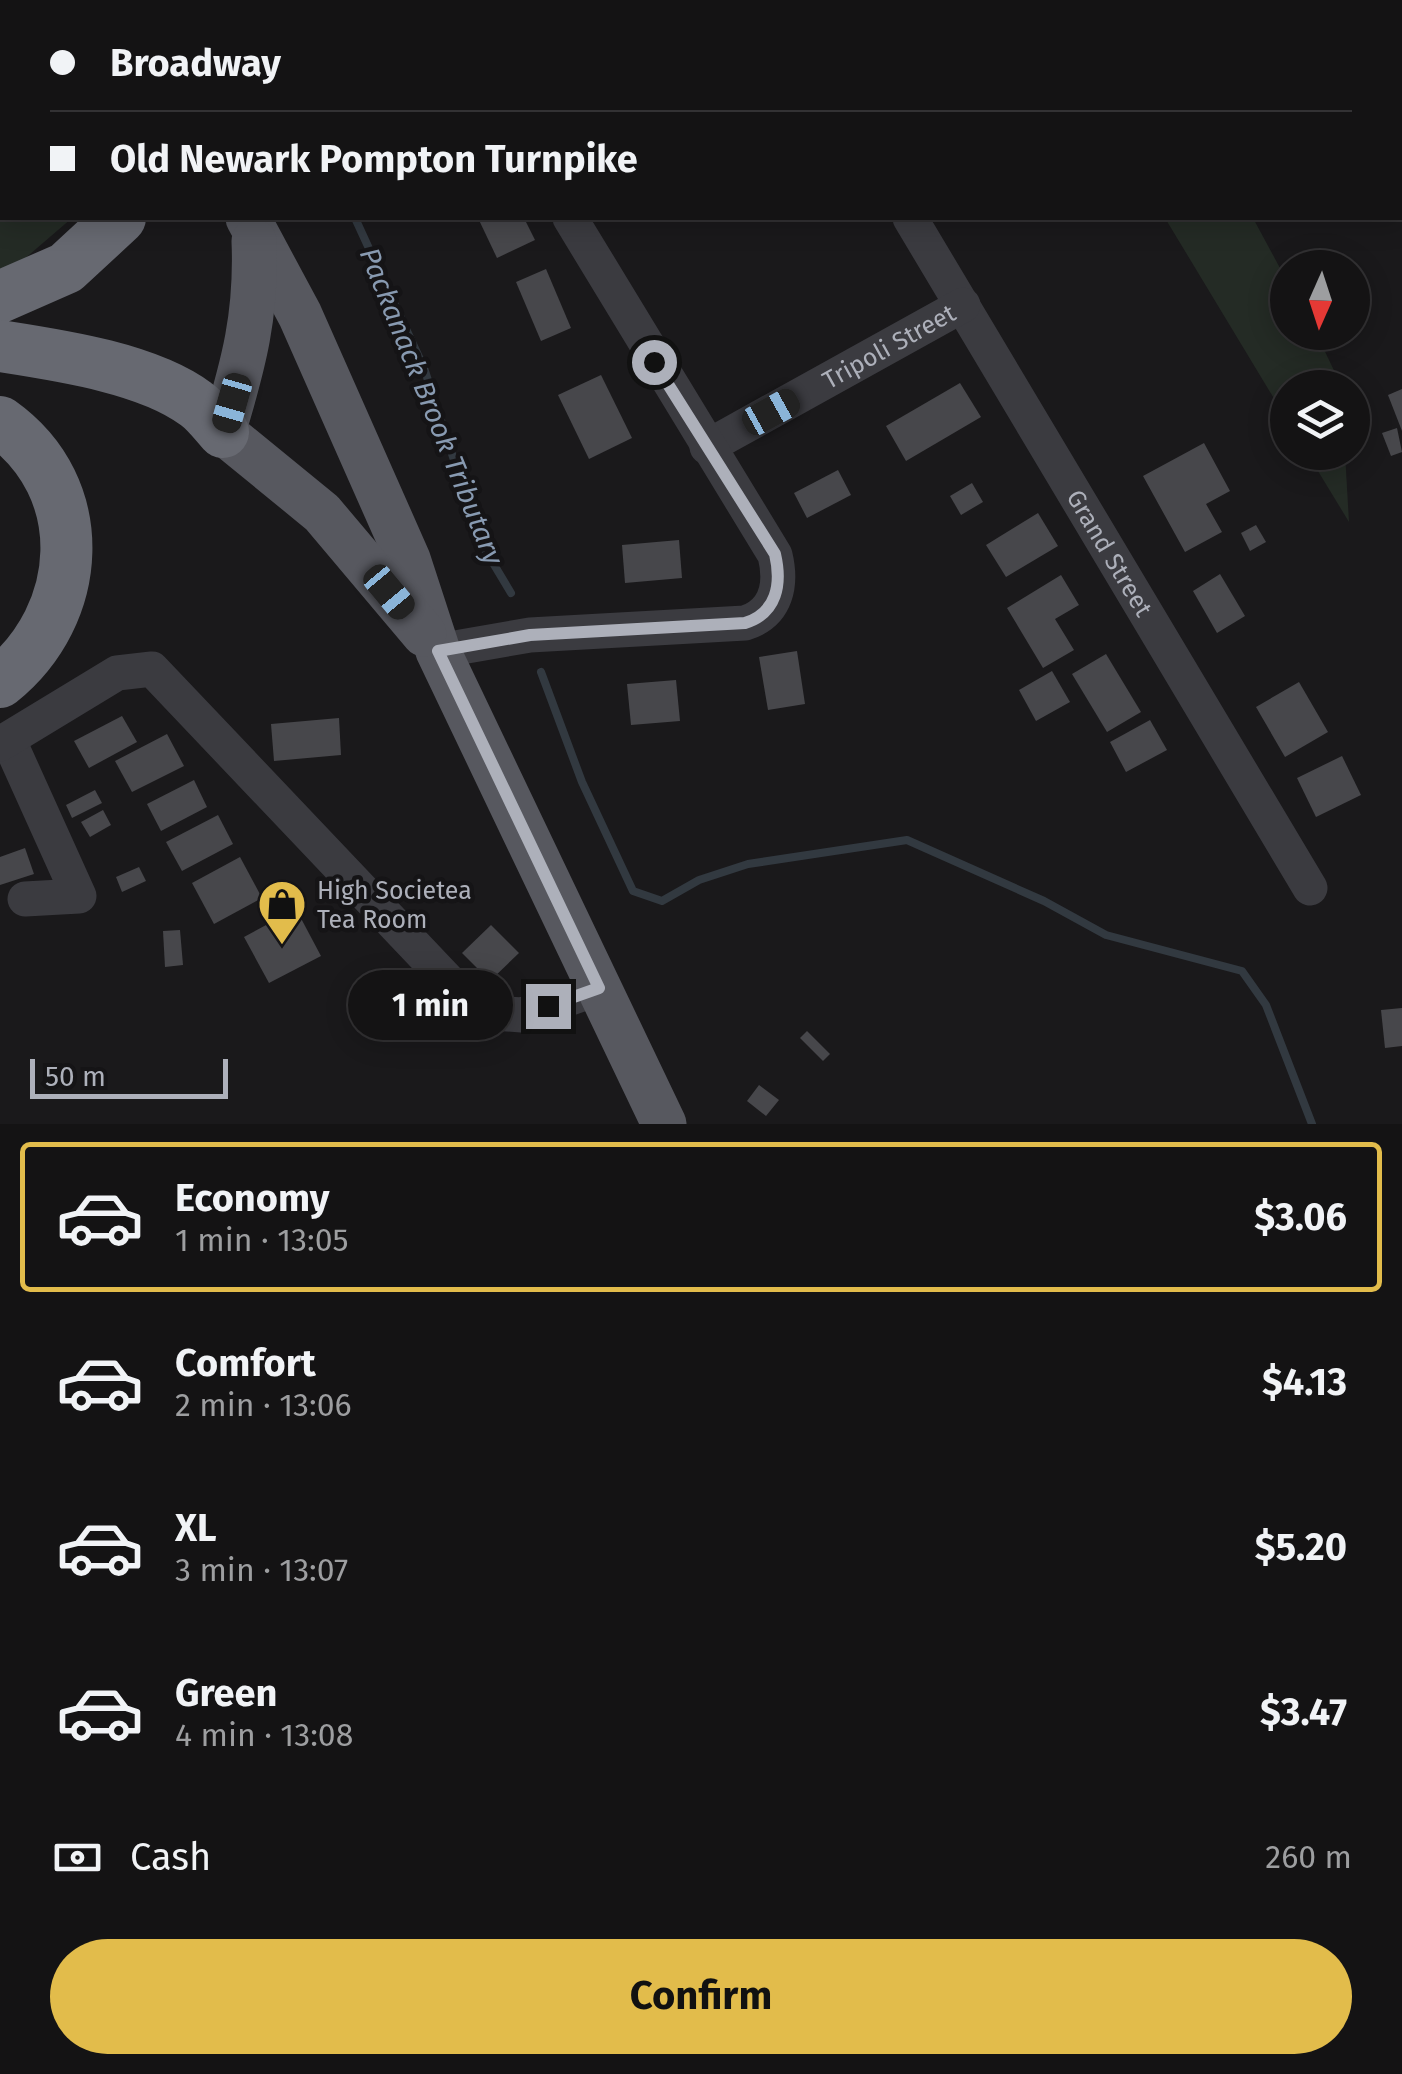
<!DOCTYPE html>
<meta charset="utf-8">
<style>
:root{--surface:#141314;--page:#1d1c1d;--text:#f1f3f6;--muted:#9d9ea0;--line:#333234;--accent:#e2bc4b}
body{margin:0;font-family:"Fira Sans",sans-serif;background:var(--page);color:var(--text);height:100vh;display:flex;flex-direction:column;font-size:38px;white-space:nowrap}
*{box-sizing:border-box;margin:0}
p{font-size:32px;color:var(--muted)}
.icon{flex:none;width:55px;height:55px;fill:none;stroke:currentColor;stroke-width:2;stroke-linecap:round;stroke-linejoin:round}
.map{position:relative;height:1124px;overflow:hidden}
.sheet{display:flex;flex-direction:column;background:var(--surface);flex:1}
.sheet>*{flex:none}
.hud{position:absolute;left:0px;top:0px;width:1402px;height:220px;box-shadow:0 5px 25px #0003,0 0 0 2px var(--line);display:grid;align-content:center;height:220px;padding:0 50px;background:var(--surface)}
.needle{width:65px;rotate:183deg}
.fabs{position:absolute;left:1270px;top:250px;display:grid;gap:20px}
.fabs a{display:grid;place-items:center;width:100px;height:100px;border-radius:50%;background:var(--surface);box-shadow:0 5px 25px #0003,0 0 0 2px var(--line);font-size:50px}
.scale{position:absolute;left:30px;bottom:25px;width:198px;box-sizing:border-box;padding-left:10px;border:5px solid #adb0ba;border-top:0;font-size:28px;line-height:35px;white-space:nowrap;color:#adb0ba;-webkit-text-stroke:8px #151416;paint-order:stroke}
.end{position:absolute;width:45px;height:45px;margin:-22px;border:12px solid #adb0ba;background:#111;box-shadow:0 0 0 5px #111}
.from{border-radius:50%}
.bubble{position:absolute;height:70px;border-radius:35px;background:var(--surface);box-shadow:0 5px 25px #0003,0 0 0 2px var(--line);font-size:32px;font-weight:700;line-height:70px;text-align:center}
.car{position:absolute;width:30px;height:60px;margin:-30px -15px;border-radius:12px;box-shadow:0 0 8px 2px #0007;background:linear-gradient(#222 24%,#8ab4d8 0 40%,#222 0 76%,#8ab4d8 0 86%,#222 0)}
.hud b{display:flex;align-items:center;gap:35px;height:95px;font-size:38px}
.hud b+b{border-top:2px solid var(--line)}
.hud i{width:25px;height:25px;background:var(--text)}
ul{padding:18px 0 0;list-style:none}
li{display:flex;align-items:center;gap:30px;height:150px;margin:0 20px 15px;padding:0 30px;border:5px solid transparent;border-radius:10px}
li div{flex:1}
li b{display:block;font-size:38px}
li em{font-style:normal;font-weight:700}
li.active{border-color:var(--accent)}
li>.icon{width:90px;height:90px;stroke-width:1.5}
.pay{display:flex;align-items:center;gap:25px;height:110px;padding:0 50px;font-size:38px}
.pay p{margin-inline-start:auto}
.action{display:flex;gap:20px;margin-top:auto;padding:20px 50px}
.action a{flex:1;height:115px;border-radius:60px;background:var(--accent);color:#111;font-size:40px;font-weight:700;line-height:115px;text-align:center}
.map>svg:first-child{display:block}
</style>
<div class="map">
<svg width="1402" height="1124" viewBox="0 0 1402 1124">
<rect width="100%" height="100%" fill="#1a191b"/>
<g fill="#242b25">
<path d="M0,0l105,2h-103v216h70l-64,55 -8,1z"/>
<path d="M1165,218h88l34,63 1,51 28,1 26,54 -54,1 -1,32z"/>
<path d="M1307,453h38l4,69z"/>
</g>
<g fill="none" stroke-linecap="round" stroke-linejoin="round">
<g stroke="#323940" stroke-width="8">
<path d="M250,0l1,2"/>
<path d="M355,218l69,150 57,175 30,50"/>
<path d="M541,672l41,110 51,109 29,10 37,-21 49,-16 159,-24 137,61 62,34 136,36 24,34 46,119"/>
</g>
</g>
<g fill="#47474b">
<path d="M478,218h46l11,22 -38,18z"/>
<path d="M546,269l25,59 -30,13 -25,-59z"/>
<path d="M601,375l31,63 -43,21 -31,-64z"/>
<path d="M960,383l21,34 -75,44 -20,-35z"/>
<path d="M1402,389v42l-14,-36z"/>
<path d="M1397,428l5,24 -11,4 -9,-23z"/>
<path d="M1204,443l26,48 -24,13 16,28 -37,20 -42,-76z"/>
<path d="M838,470l13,25 -44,23 -13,-25z"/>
<path d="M972,483l11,19 -22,13 -11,-19z"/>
<path d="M1038,513l20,33 -52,31 -20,-32z"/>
<path d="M1256,525l10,17 -16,9 -9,-18z"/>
<path d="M679,540l3,38 -57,5 -3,-38z"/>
<path d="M1220,574l25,42 -28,17 -24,-42z"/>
<path d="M1061,575l18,30 -24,14 19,31 -31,18 -36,-60z"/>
<path d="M797,651l8,53 -37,6 -9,-53z"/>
<path d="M1106,654l35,58 -34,20 -35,-58z"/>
<path d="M1052,671l18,31 -34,19 -17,-31z"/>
<path d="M676,680l4,41 -49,4 -4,-41z"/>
<path d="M1299,682l29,50 -43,25 -29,-50z"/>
<path d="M122,716l15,26 -48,26 -15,-27z"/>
<path d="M339,718l2,37 -67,6 -3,-37z"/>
<path d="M1150,720l17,30 -41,22 -16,-30z"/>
<path d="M167,734l17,32 -52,26 -17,-31z"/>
<path d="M1342,756l19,39 -45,22 -19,-39z"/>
<path d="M194,780l13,27 -46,24 -14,-27z"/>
<path d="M95,790l7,13 -30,15 -6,-13z"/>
<path d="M103,810l8,15 -21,12 -9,-15z"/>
<path d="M218,815l15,29 -51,27 -16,-29z"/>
<path d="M25,848l9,26 -34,11v-28z"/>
<path d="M240,857l22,41 -48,26 -22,-41z"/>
<path d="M139,867l7,14 -24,11 -6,-15z"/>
<path d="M296,909l25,47 -52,27 -25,-46z"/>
<path d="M491,925l28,28 -29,28 -28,-28z"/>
<path d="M180,930l3,35 -18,2 -2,-36z"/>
<path d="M1402,1008v38l-17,2 -4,-38z"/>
<path d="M807,1031l23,23 -7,7 -23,-23z"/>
<path d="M759,1085l20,15 -13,16 -19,-15z"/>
</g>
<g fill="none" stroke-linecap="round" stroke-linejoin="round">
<g stroke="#3b3b40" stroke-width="35">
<path d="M446,0v2"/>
<path d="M780,0l1,2"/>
<path id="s1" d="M910,218l400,670"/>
<path id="s2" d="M707,447l256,-142"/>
<path d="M438,651l92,-16 215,-12c32,-10 37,-39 30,-68l-205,-337"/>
<path d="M9,741l70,155 -54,3"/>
<path d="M0,744l117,-71 35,-4 301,317 40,27 29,2 77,-27"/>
</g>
<g stroke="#57585f" stroke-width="45">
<path d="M136,0l2,2"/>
<path d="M248,218l52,97 108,244 30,92 226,473"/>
<path d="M254,241c3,73 -10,122 -31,191l99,81 102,121"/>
</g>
<g stroke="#676971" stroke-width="52">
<path d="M0,297l66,-29 54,-50"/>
<path d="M0,346c58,9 148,22 196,58 10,7 19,19 27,28"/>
<path d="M0,422c93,66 84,193 0,260"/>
</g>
</g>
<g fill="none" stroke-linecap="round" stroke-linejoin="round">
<path stroke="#adb0ba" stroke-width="12" d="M548,1006l51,-18 -161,-337 92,-16 215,-12c32,-10 37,-39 30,-69l-121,-192"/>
</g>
<defs>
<g id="shop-pin" transform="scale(2.5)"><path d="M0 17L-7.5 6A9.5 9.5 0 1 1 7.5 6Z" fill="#e2bc4b" stroke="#151416"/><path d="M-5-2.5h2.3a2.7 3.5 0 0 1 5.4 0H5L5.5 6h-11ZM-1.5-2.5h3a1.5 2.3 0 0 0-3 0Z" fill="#111"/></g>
</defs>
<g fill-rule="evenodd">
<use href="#shop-pin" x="282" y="904"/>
</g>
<g text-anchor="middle" stroke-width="9" stroke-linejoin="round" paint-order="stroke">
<g font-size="25" fill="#adb0ba" stroke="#151416">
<text dy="9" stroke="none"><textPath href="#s2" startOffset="208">Tripoli Street</textPath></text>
<text dy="9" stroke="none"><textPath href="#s1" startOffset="390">Grand Street</textPath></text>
</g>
<g font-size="25" fill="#adb0ba" stroke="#151416" text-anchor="start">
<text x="317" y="899">High Societea<tspan x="317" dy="29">Tea Room</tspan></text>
</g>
<g font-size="28" font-style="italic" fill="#889ab1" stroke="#151416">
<text transform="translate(432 406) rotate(68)" y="10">Packanack Brook Tributary</text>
</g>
</g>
</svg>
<div class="fabs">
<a><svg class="needle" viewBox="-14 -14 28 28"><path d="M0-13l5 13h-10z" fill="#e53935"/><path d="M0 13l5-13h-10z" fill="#9d9ea0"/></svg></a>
<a><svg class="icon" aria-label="layers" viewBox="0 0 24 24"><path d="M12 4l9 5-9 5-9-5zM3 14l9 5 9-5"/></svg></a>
</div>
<div class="scale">50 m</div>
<i class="end from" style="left:654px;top:362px"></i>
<i class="end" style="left:548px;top:1006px"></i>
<div class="bubble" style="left:348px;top:970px;width:165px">1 min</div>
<i class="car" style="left:232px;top:403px;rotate:196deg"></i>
<i class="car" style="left:771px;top:412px;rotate:61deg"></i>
<i class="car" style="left:389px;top:592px;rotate:140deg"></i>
<div class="hud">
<b><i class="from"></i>Broadway</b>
<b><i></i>Old Newark Pompton Turnpike</b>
</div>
</div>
<section class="sheet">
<ul>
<li class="active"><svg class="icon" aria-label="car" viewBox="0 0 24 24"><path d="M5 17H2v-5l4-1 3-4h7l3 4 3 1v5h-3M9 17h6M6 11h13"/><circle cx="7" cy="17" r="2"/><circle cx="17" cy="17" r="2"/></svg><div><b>Economy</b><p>1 min · 13:05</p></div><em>$3.06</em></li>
<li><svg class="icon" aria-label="car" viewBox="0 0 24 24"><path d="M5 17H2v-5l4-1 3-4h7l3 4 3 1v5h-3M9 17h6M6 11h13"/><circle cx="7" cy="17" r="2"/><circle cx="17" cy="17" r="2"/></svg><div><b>Comfort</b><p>2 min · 13:06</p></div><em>$4.13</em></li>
<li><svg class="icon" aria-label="car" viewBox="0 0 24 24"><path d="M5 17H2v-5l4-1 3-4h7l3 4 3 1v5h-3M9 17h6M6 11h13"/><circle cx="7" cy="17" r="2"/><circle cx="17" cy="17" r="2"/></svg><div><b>XL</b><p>3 min · 13:07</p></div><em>$5.20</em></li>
<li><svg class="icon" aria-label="car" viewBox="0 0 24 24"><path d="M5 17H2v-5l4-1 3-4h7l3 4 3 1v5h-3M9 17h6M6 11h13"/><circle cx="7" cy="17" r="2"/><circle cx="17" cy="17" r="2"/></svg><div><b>Green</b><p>4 min · 13:08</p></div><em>$3.47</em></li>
</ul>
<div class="pay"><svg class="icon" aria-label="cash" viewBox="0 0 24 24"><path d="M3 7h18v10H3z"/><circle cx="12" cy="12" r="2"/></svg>Cash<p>260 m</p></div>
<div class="action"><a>Confirm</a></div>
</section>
